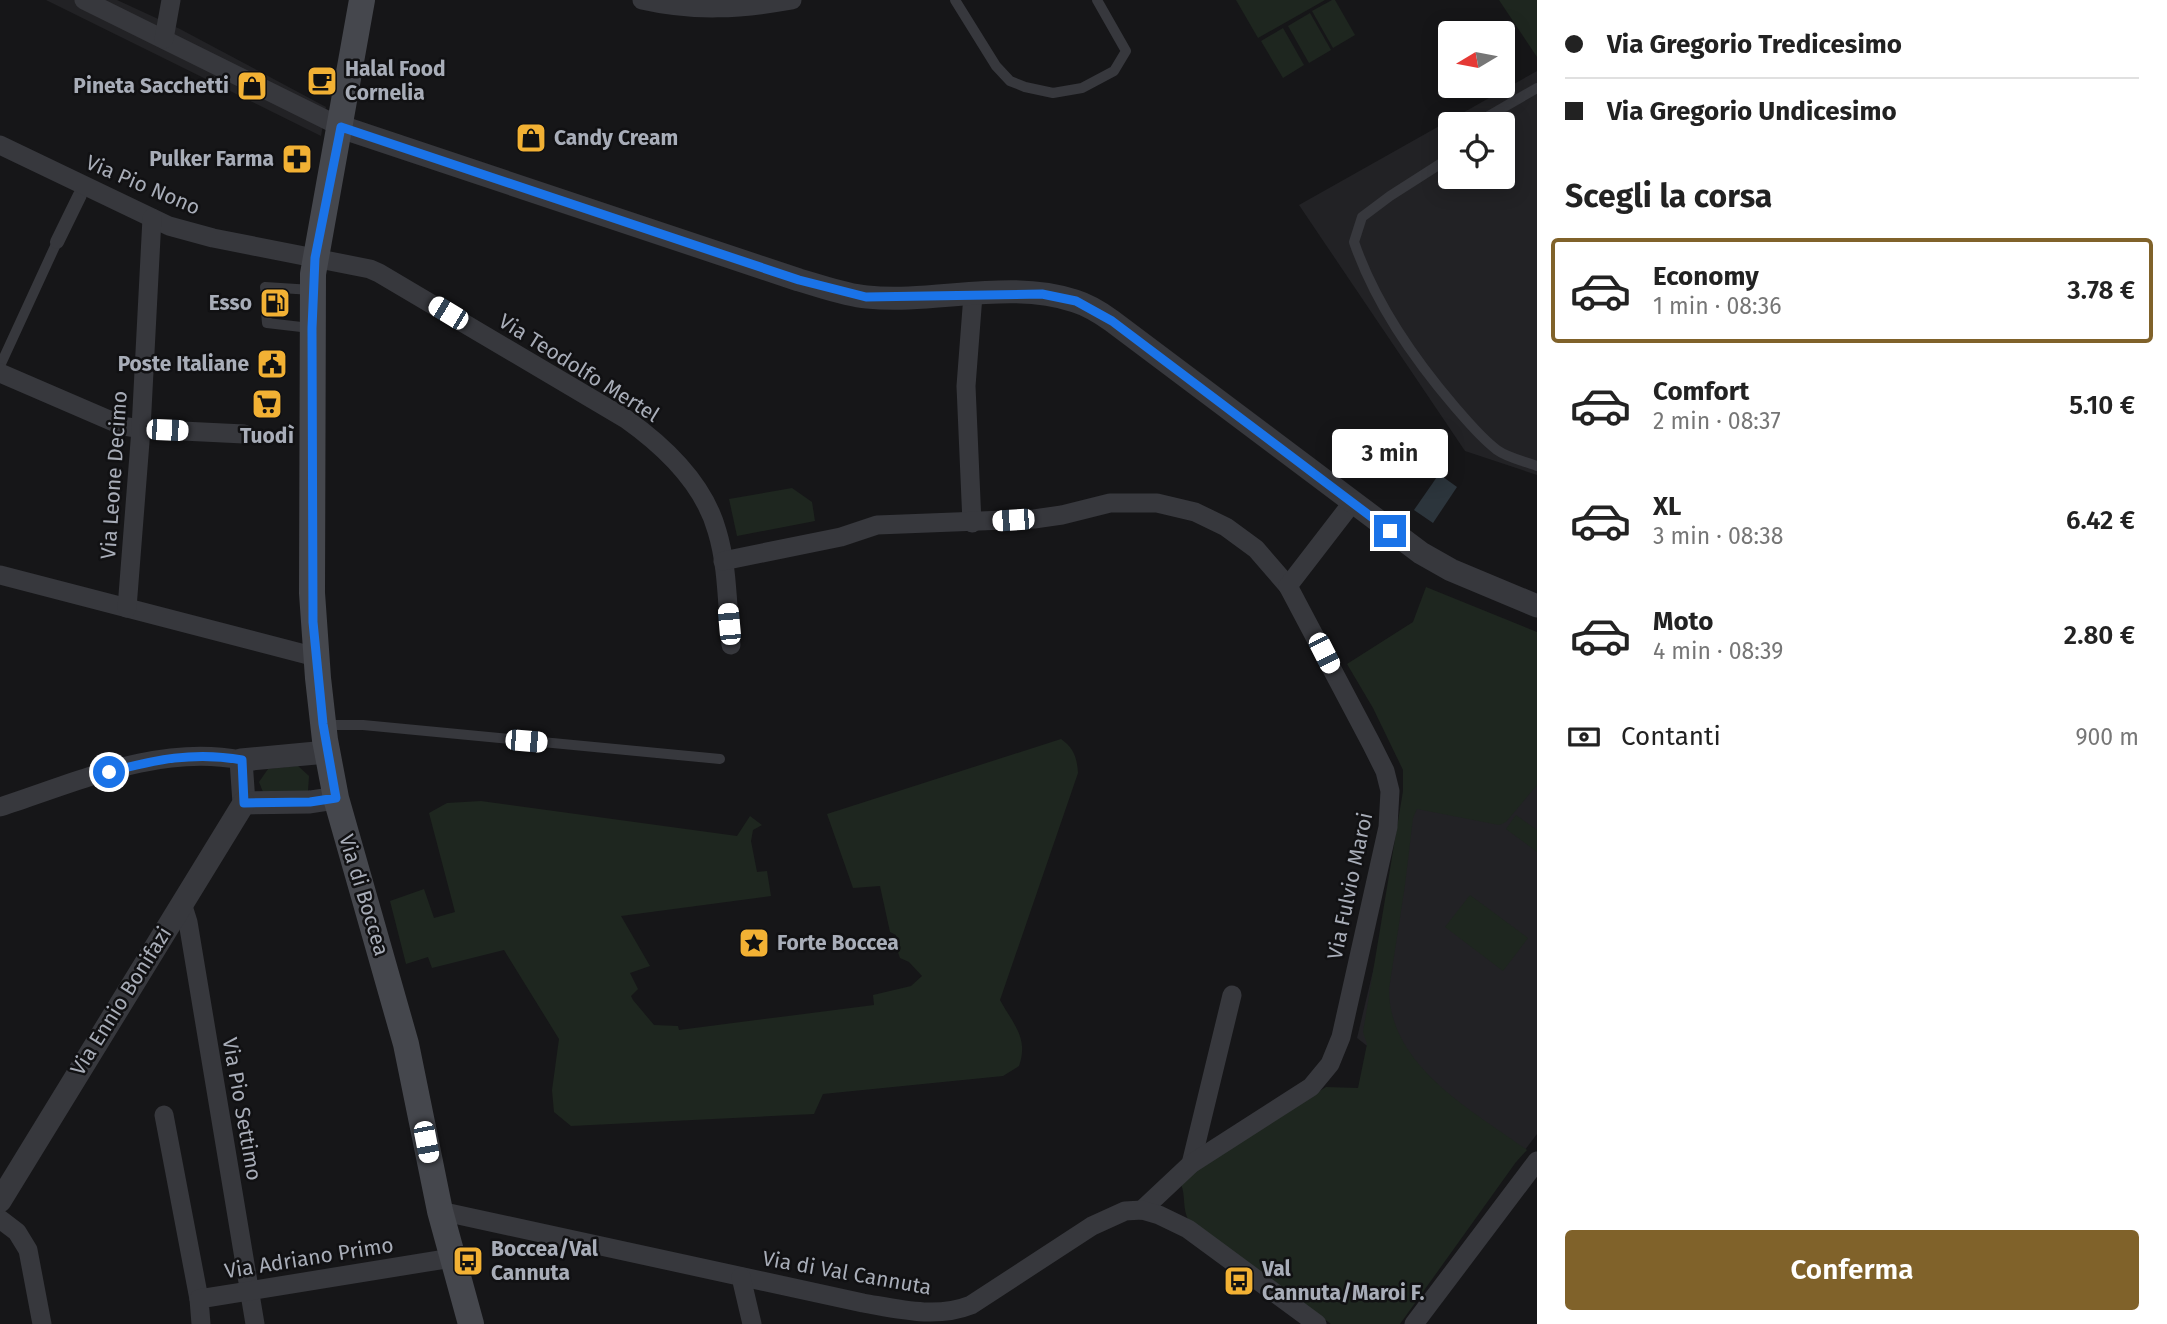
<!DOCTYPE html>
<html lang="it">
<meta charset="utf-8">
<style>
:root{--surface:#fff;--page:#f6f6f6;--text:#222;--muted:#767676;--line:#e0e0e0;--accent:#80622a}
body{margin:0;font-family:"Fira Sans",sans-serif;background:var(--page);color:var(--text);height:100vh;display:flex;flex-direction:column;font-size:26px;white-space:nowrap}
*{box-sizing:border-box;margin:0}
p{font-size:23px;color:var(--muted)}
.icon{flex:none;width:38px;height:38px;fill:none;stroke:currentColor;stroke-width:2;stroke-linecap:round;stroke-linejoin:round}
.map{position:relative;flex:1;overflow:hidden}
.drawer{display:flex;flex-direction:column;background:var(--surface);width:630px}
.drawer>*{flex:none}
.guide{display:grid;align-content:center;height:154px;padding:0 28px;background:var(--surface)}
.needle{width:46px;rotate:260deg}
.controls{position:absolute;left:1438px;top:21px;display:grid;gap:14px}
.controls a{display:grid;place-items:center;width:77px;height:77px;border-radius:7px;background:var(--surface);box-shadow:0 4px 18px #0003;font-size:35px}
.end{position:absolute;width:32px;height:32px;margin:-16px;border:9px solid #1a73e8;background:#fff;box-shadow:0 0 0 4px #fff}
.from{border-radius:50%}
.bubble{position:absolute;height:49px;border-radius:7px;background:var(--surface);box-shadow:0 4px 18px #0003;font-size:23px;font-weight:600;line-height:49px;text-align:center}
.car{position:absolute;width:21px;height:42px;margin:-21px -10px;border-radius:9px;box-shadow:0 0 5px 2px #0007;background:linear-gradient(#fff 24%,#345 0 40%,#fff 0 76%,#345 0 86%,#fff 0)}
.guide b{display:flex;align-items:center;gap:24px;height:66px;font-size:26px}
.guide b+b{border-top:2px solid var(--line)}
.guide i{width:18px;height:18px;background:var(--text)}
ul{padding:0;list-style:none}
li{display:flex;align-items:center;gap:21px;height:105px;margin:0 14px 10px;padding:0 14px;border:4px solid transparent;border-radius:7px}
li div{flex:1}
li b{display:block;font-size:26px}
li em{font-style:normal;font-weight:600}
li.current{border-color:var(--accent)}
li>.icon{width:63px;height:63px;stroke-width:1.5}
h2{padding:0 28px;font-size:32px;line-height:84px}
.pay{display:flex;align-items:center;gap:18px;height:77px;padding:0 28px;font-size:26px}
.pay p{margin-inline-start:auto}
.action{display:flex;gap:14px;margin-top:auto;padding:14px 28px}
.action a{flex:1;height:80px;border-radius:7px;background:var(--accent);color:#fff;font-size:28px;font-weight:600;line-height:80px;text-align:center}
main{display:flex;flex:1;min-height:0}
.map>svg:first-child{display:block}
</style>
<main>
<div class="map">
<svg width="1537" height="1324" viewBox="0 0 1537 1324">
<rect width="100%" height="100%" fill="#161618"/>
<g fill="#222225" fill-rule="evenodd">
<path d="M46,0h71l63,29 146,78 -5,29z"/>
<path d="M1537,71v404l-72,-24 -166,-246zM1451,124h52v53h-52z"/>
<path d="M1537,780v354l-21,28 -159,-124 56,-234z"/>
</g>
<g fill="#1e261f">
<path d="M1236,0h89l-67,38z"/>
<path d="M1332,0h3l20,35 -22,13 -21,-37z"/>
<path d="M1499,0h38v57z"/>
<path d="M1310,13l21,37 -22,13 -21,-37z"/>
<path d="M1283,28l21,37 -21,13 -22,-37z"/>
<path d="M792,488l20,14 3,19 -78,15 -8,-37z"/>
<path d="M1426,587l111,45v153l-31,37 -7,3 -82,-16 -4,9 -8,67 -16,104c0,77 83,121 138,161l-11,12 -116,162h-69l-142,-103c-7,-12 -3,-24 -8,-37l14,-14 131,-83 32,1 9,-44 -4,-12 40,-241v-21l-30,-62 -26,-44 66,-42z"/>
<path d="M1061,739c13,9 16,19 17,34l-78,227c13,24 29,38 19,66l-16,10 -180,18 -9,20 -243,12 -17,-14 -2,-22 7,-51 -55,-89 -72,18 -4,-11 -22,7 -16,-63 34,-12 10,29 21,-6 -26,-99 18,-10 34,-2 256,35 13,-20 12,9 -9,5 -2,11 6,31 10,-1 4,25 -150,20 29,50 -20,7 8,16 -7,7 2,4 21,25 24,1 1,4 195,-25 -1,-10 38,-9 11,-10 -13,-14 -9,-4 -3,-9 -1,-14 -6,-3 -10,-46 -27,2 -26,-74z"/>
<path d="M298,766l11,10 -1,15 -45,1 -4,-10 9,-13z"/>
<path d="M1516,815l21,15v22l-31,-23z"/>
<path d="M1470,895l58,43 -25,33 -58,-44z"/>
</g>
<path fill="#2c353c" d="M1439,474l18,13 -24,36 -19,-13z"/>
<g fill="none" stroke-linecap="round" stroke-linejoin="round">
<path stroke="#3d3f44" stroke-width="2.5" stroke-dasharray="3.5 5" stroke-linecap="butt" d="M262,435l27,2"/>
<g stroke="#37383d" stroke-width="10">
<path d="M955,0l41,66 14,15 15,6 28,6 29,-5 32,-17 12,-20 -29,-51"/>
<path d="M1479,124l1,-3 57,-33"/>
<path d="M1451,157l-61,39 -28,21 -8,25c21,61 59,116 101,165 13,15 26,31 42,43 11,8 27,11 40,16"/>
<path d="M266,294l-1,-7 47,3"/>
<path d="M266,312l1,11 43,5"/>
<path d="M0,366l57,-124"/>
<path d="M324,725h39l357,34"/>
</g>
<path stroke="#37383d" stroke-width="14" d="M57,242l23,-47"/>
<g stroke="#37383d" stroke-width="19">
<path d="M84,0l257,127"/>
<path d="M642,0c52,12 99,9 150,0"/>
<path d="M164,39l7,-39"/>
<path d="M0,145l169,81 44,12 157,31 9,4 247,146c38,27 78,65 91,112 11,36 10,76 14,114"/>
<path d="M0,373l123,53 18,3 103,5"/>
<path d="M972,523l-6,-137 7,-91"/>
<path d="M723,561l118,-24 36,-12 157,-6 28,-4 48,-12h47l38,9 31,15 30,22 32,37"/>
<path d="M0,575l316,82"/>
<path d="M127,608l14,-179 11,-211"/>
<path d="M0,807c77,-25 159,-63 241,-47"/>
<path d="M182,903l6,19 67,402"/>
<path d="M164,1115l35,184"/>
<path d="M1191,1164l41,-169"/>
<path d="M1142,1210l49,-46 120,-77 19,-23 11,-27 47,-210 2,-36 -5,-20 -14,-28 -83,-157 64,-83"/>
<path d="M440,1211l423,92c35,6 73,16 108,2l121,-79 33,-15 17,-1 17,5 29,14 129,95"/>
<path d="M0,1219l17,13 11,18 14,74"/>
<path d="M741,1277l11,47"/>
<path d="M201,1324l-2,-25 253,-41"/>
<path d="M1414,1324l123,-163"/>
</g>
<g stroke="#37383d" stroke-width="23">
<path d="M341,127l458,153c22,6 45,15 68,17 68,7 141,-18 208,4 13,4 26,12 37,20l309,232 30,17 86,36"/>
<path d="M244,803l-3,-43 86,-8"/>
<path d="M244,803l66,-1 26,-4"/>
<path d="M0,1201l244,-398"/>
</g>
<path stroke="#45474d" stroke-width="26" d="M362,0l-49,274 -1,319 6,85 7,62 11,58 70,246 34,167 31,113"/>
</g>
<g fill="none" stroke-linecap="round" stroke-linejoin="round">
<path stroke="#1a73e8" stroke-width="9" d="M109,772c45,-12 85,-21 133,-12l2,43 66,-1 26,-4 -13,-74 -10,-102 -1,-294 3,-70 26,-131 458,153 67,17 176,-3 34,7 36,20 278,210"/>
</g>
<defs>
<g id="cafe-square" transform="scale(1.575)"><rect x="-9" y="-9" width="18" height="18" rx="4" fill="#f2b134" stroke="#111113"/><path d="M-5.5-4.5H6V0H3Q3 3.5 0 3.5H-2.5Q-5.5 3.5-5.5 0ZM3-3.2v2h1.7v-2ZM-6 4.5H4V6H-6Z" fill="#111"/></g>
<g id="shop-square" transform="scale(1.575)"><rect x="-9" y="-9" width="18" height="18" rx="4" fill="#f2b134" stroke="#111113"/><path d="M-5-2.5h2.3a2.7 3.5 0 0 1 5.4 0H5L5.5 6h-11ZM-1.5-2.5h3a1.5 2.3 0 0 0-3 0Z" fill="#111"/></g>
<g id="pharmacy-square" transform="scale(1.575)"><rect x="-9" y="-9" width="18" height="18" rx="4" fill="#f2b134" stroke="#111113"/><path d="M-2-6h4v4h4v4h-4v4h-4v-4h-4v-4h4Z" fill="#111"/></g>
<g id="fuel-square" transform="scale(1.575)"><rect x="-9" y="-9" width="18" height="18" rx="4" fill="#f2b134" stroke="#111113"/><path d="M-5.5-6h7V0h2V4h1.3V-2.5L3-4.5l.8-.8L6-3V5H2.5V1h-1V6h-7ZM-4.2-4.7v3.2H.2V-4.7Z" fill="#111"/></g>
<g id="civic-square" transform="scale(1.575)"><rect x="-9" y="-9" width="18" height="18" rx="4" fill="#f2b134" stroke="#111113"/><path d="M-.6-6.5H3V-4.5H.6V-3L4-1V1h2V6H-6V1h2V-1L-.6-3ZM-1.2 2.5V6h2.4V2.5Z" fill="#111"/></g>
<g id="supermarket-square" transform="scale(1.575)"><rect x="-9" y="-9" width="18" height="18" rx="4" fill="#f2b134" stroke="#111113"/><path d="M-6-5.5h2.5l.6 2H6L4.5 2H-2.5L-4.4-4H-6ZM-1.5 3.2a1.3 1.3 0 1 0 .1 0ZM3 3.2a1.3 1.3 0 1 0 .1 0Z" fill="#111"/></g>
<g id="sight-square" transform="scale(1.575)"><rect x="-9" y="-9" width="18" height="18" rx="4" fill="#f2b134" stroke="#111113"/><path d="M0-6L1.8-2.2L6-1.7L2.9 1.2L3.7 5.4L0 3.3L-3.7 5.4L-2.9 1.2L-6-1.7L-1.8-2.2Z" fill="#111"/></g>
<g id="bus-square" transform="scale(1.575)"><rect x="-9" y="-9" width="18" height="18" rx="4" fill="#f2b134" stroke="#111113"/><path d="M-5-6H5V4H4V6H2V4H-2V6H-4V4H-5ZM-3.5-4V0h7V-4ZM-3.5 1.2v1.5H-2V1.2ZM2 1.2v1.5H3.5V1.2Z" fill="#111"/></g>
</defs>
<g fill-rule="evenodd">
<use href="#cafe-square" x="322" y="81"/>
<use href="#shop-square" x="252" y="86"/>
<use href="#shop-square" x="531" y="138"/>
<use href="#pharmacy-square" x="297" y="159"/>
<use href="#fuel-square" x="275" y="303"/>
<use href="#civic-square" x="272" y="364"/>
<use href="#supermarket-square" x="267" y="404"/>
<use href="#sight-square" x="754" y="943"/>
<use href="#bus-square" x="468" y="1261"/>
<use href="#bus-square" x="1239" y="1281"/>
</g>
<g text-anchor="middle" stroke-width="5" stroke-linejoin="round" paint-order="stroke">
<g font-size="21" font-weight="bold" fill="#a8adb8" stroke="#111113" text-anchor="start">
<text x="345" y="76">Halal Food<tspan x="345" dy="24">Cornelia</tspan></text>
<text x="229" y="93" text-anchor="end">Pineta Sacchetti</text>
<text x="554" y="145">Candy Cream</text>
<text x="274" y="166" text-anchor="end">Pulker Farma</text>
<text x="252" y="310" text-anchor="end">Esso</text>
<text x="249" y="371" text-anchor="end">Poste Italiane</text>
<text x="267" y="443" text-anchor="middle">Tuodì</text>
<text x="777" y="950">Forte Boccea</text>
<text x="491" y="1256">Boccea/Val<tspan x="491" dy="24">Cannuta</tspan></text>
<text x="1262" y="1276">Val<tspan x="1262" dy="24">Cannuta/Maroi F.</tspan></text>
</g>
<g font-size="21" fill="#a8adb8" stroke="#111113">
<text transform="translate(143 185) rotate(23)" y="7">Via Pio Nono</text>
<text transform="translate(579 368) rotate(32)" y="7">Via Teodolfo Mertel</text>
<text transform="translate(114 475) rotate(-86)" y="7">Via Leone Decimo</text>
<text transform="translate(1350 886) rotate(-78)" y="7">Via Fulvio Maroi</text>
<text transform="translate(364 895) rotate(73)" y="7">Via di Boccea</text>
<text transform="translate(121 1001) rotate(-58)" y="7">Via Ennio Bonifazi</text>
<text transform="translate(242 1109) rotate(80)" y="7">Via Pio Settimo</text>
<text transform="translate(309 1258) rotate(-9)" y="7">Via Adriano Primo</text>
<text transform="translate(847 1273) rotate(10)" y="7">Via di Val Cannuta</text>
</g>
</g>
</svg>
<div class="controls">
<a><svg class="needle" viewBox="-14 -14 28 28"><path d="M0-13l5 13h-10z" fill="#e53935"/><path d="M0 13l5-13h-10z" fill="#767676"/></svg></a>
<a><svg class="icon" aria-label="locate" viewBox="0 0 24 24"><circle cx="12" cy="12" r="6"/><path d="M12 2v4M12 18v4M2 12h4M18 12h4"/></svg></a>
</div>
<i class="end from" style="left:109px;top:772px"></i>
<i class="end" style="left:1390px;top:531px"></i>
<div class="bubble" style="left:1332px;top:429px;width:116px">3 min</div>
<i class="car" style="left:448px;top:313px;rotate:301deg"></i>
<i class="car" style="left:167px;top:430px;rotate:92deg"></i>
<i class="car" style="left:1013px;top:520px;rotate:266deg"></i>
<i class="car" style="left:729px;top:624px;rotate:355deg"></i>
<i class="car" style="left:1324px;top:653px;rotate:153deg"></i>
<i class="car" style="left:526px;top:741px;rotate:95deg"></i>
<i class="car" style="left:426px;top:1142px;rotate:169deg"></i>
</div>
<section class="drawer">
<div class="guide">
<b><i class="from"></i>Via Gregorio Tredicesimo</b>
<b><i></i>Via Gregorio Undicesimo</b>
</div>
<h2>Scegli la corsa</h2>
<ul>
<li class="current"><svg class="icon" aria-label="car" viewBox="0 0 24 24"><path d="M5 17H2v-5l4-1 3-4h7l3 4 3 1v5h-3M9 17h6M6 11h13"/><circle cx="7" cy="17" r="2"/><circle cx="17" cy="17" r="2"/></svg><div><b>Economy</b><p>1 min · 08:36</p></div><em>3.78 €</em></li>
<li><svg class="icon" aria-label="car" viewBox="0 0 24 24"><path d="M5 17H2v-5l4-1 3-4h7l3 4 3 1v5h-3M9 17h6M6 11h13"/><circle cx="7" cy="17" r="2"/><circle cx="17" cy="17" r="2"/></svg><div><b>Comfort</b><p>2 min · 08:37</p></div><em>5.10 €</em></li>
<li><svg class="icon" aria-label="car" viewBox="0 0 24 24"><path d="M5 17H2v-5l4-1 3-4h7l3 4 3 1v5h-3M9 17h6M6 11h13"/><circle cx="7" cy="17" r="2"/><circle cx="17" cy="17" r="2"/></svg><div><b>XL</b><p>3 min · 08:38</p></div><em>6.42 €</em></li>
<li><svg class="icon" aria-label="car" viewBox="0 0 24 24"><path d="M5 17H2v-5l4-1 3-4h7l3 4 3 1v5h-3M9 17h6M6 11h13"/><circle cx="7" cy="17" r="2"/><circle cx="17" cy="17" r="2"/></svg><div><b>Moto</b><p>4 min · 08:39</p></div><em>2.80 €</em></li>
</ul>
<div class="pay"><svg class="icon" aria-label="cash" viewBox="0 0 24 24"><path d="M3 7h18v10H3z"/><circle cx="12" cy="12" r="2"/></svg>Contanti<p>900 m</p></div>
<div class="action"><a>Conferma</a></div>
</section>
</main>
